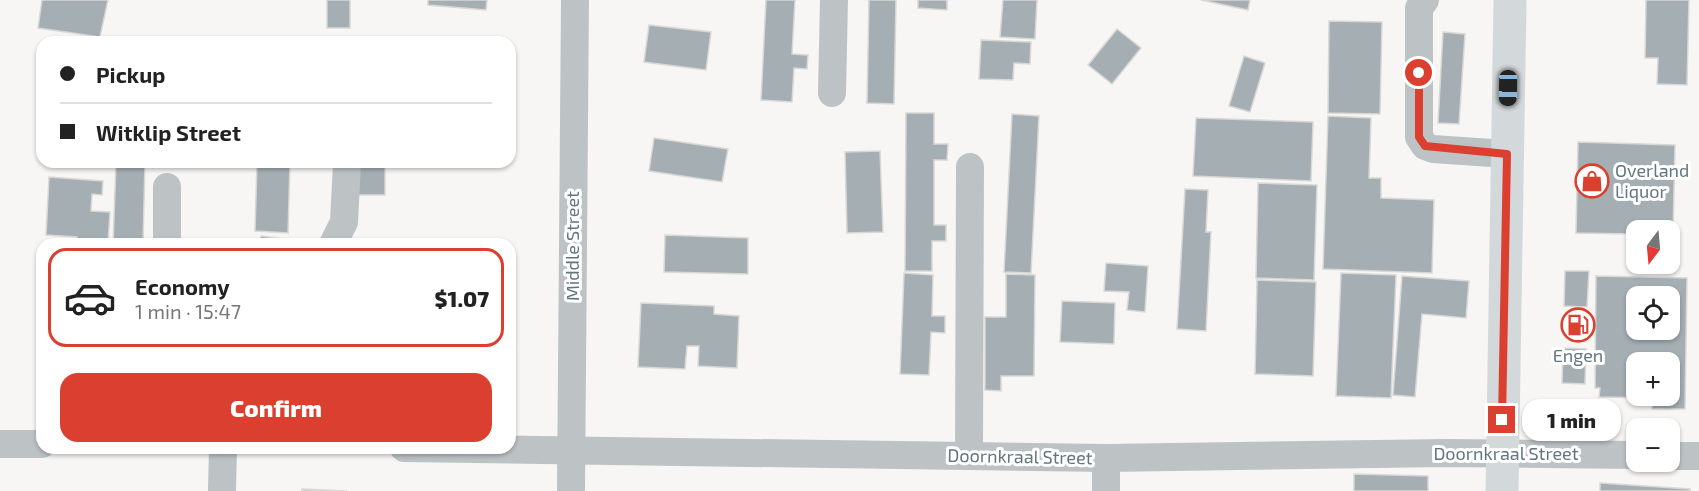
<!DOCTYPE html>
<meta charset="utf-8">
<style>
:root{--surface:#fff;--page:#f6f6f6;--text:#222;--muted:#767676;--line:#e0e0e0;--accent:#db3f2f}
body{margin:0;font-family:"Exo 2",sans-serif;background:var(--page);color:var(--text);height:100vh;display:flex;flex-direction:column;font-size:22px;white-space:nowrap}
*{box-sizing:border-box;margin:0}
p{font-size:20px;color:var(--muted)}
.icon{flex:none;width:33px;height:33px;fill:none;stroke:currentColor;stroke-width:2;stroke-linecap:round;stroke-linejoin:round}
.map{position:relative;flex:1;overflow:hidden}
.drawer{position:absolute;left:36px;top:238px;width:480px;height:216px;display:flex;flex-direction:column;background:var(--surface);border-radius:18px;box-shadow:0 2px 4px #0004}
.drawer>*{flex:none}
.top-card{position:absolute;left:36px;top:36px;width:480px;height:132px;border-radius:18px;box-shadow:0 2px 4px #0004;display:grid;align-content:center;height:132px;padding:0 24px;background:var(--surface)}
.needle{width:39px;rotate:196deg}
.tools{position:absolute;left:1626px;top:220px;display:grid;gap:12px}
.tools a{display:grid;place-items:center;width:54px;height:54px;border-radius:12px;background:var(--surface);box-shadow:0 2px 4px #0004;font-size:30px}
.end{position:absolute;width:27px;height:27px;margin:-14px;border:8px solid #db3f2f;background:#fff;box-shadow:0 0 0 3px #fff}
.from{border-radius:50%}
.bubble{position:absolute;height:42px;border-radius:18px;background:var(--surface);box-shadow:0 2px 4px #0004;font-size:20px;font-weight:800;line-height:42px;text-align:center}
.car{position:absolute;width:18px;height:36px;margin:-18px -9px;border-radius:8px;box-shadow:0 0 4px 2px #0007;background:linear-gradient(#222 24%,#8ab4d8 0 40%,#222 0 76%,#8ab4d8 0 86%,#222 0)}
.top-card b{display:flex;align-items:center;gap:21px;height:57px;font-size:22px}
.top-card b+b{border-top:2px solid var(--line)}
.top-card i{width:15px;height:15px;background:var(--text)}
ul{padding:10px 0 0;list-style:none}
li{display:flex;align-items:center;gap:18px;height:99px;margin:0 12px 9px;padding:0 12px;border:3px solid transparent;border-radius:18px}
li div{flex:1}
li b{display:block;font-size:22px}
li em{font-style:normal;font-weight:800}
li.current{border-color:var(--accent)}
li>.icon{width:54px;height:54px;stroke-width:1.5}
.cta{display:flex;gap:12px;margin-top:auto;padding:12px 24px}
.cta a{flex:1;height:69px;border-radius:18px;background:var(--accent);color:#fff;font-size:24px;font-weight:800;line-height:69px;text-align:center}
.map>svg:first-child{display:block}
</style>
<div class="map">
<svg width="1699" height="491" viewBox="0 0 1699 491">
<rect width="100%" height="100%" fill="#f7f6f4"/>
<g fill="#a5afb3" stroke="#d8d8d6" stroke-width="1.5" fill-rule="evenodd">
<path d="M42,0h66l-8,37 -62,-9z"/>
<rect x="327" y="0" width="23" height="28"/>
<path d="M428,0h59l-1,10 -58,-5z"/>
<path d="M766,0h29l-3,54 16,1 -1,14 -13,-1 -2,34 -31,-2z"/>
<path d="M869,0h27l-2,104 -27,-1z"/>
<path d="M918,0h29v10l-29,-2z"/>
<path d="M1003,0h34l-2,39 -35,-2z"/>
<path d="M1201,0h49l-2,10z"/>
<path d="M1646,0h43l-2,85 -30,-1 1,-26h-13z"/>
<path d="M1329,21l53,1 -2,92 -52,-1z"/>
<path d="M649,25l62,7 -5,38 -62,-8z"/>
<path d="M1117,29l24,19 -29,36 -24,-19z"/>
<path d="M1443,32l22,2 -6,90 -21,-1z"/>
<path d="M981,40l50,2 -1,22 -16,-1 -1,17 -34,-1z"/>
<path d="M1244,56l21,7 -15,49 -21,-6z"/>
<path d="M906,113h28v31h14l-1,16h-13v65h12v16h-14v30h-27z"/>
<path d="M1012,114l27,2 -8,157 -27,-1z"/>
<path d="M1328,116l43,2 -2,60h12v20l53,2 -2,73 -109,-4z"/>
<path d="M1196,118l117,4 -2,59 -118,-5z"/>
<path d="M654,138l74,11 -6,33 -73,-11z"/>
<path d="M1578,142l97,3 -2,90h-3v-4h-34v3l-60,-1z"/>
<path d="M880,151l3,81 -36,1 -2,-81z"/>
<path d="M116,162h29l-2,82h-30z"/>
<path d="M257,162h33l-2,71 -33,-2z"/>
<path d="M354,162h31v33h-30z"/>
<path d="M49,177l54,4 -1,14 -10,-1 -1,17 19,1 -2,32h-32l1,-7 -31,-2z"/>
<path d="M1258,183l59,2 -3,95 -58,-2z"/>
<path d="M1185,189l23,1 -2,42h5l-5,99 -29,-2z"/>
<path d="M665,235l83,3v36l-84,-2z"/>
<path d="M261,236l43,6v2h-44z"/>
<path d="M1106,263l42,3 -3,46 -18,-2 2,-18 -25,-1z"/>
<path d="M1565,271h24l-2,36 -23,-1z"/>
<path d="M904,273l29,2 -1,41h13v17l-14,-1 -2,43 -29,-1z"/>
<path d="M1341,273l55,2 -5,123 -55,-2z"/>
<path d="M1006,274l29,1 -1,101h-33v15l-16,-1v-73h21z"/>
<path d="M1402,276l67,5 -3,37 -44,-4 -7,83 -22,-2z"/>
<path d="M1596,276l91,2 -2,131h-33v-11l-53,-1 1,-9h-5zM1636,297h34v33h-34zM1636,363h34v33h-34z"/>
<path d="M1257,280l59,2 -3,94 -58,-2z"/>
<path d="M1062,301l53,2 -1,41 -54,-2z"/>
<path d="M641,303l73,3v8l25,2 -2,52 -39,-2 1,-20h-12l-2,23 -47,-2z"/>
<path d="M1563,348l23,1 -1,35 -23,-1z"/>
<path d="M1354,474l74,2v15h-74z"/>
<path d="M1600,483l90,6v2h-90z"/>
<path d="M302,489l45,2h-45z"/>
</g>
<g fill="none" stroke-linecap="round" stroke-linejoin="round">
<g stroke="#bdc3c5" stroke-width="28">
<path d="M1425,0l-6,8v129l6,9 8,3 74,5"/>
<path d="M832,93l2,-93"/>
<path d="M167,187v57"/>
<path d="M333,244l11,-22 3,-58"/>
<path d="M0,444h42"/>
<path d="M404,448l702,10 340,-5 190,2"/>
<path d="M969,456l1,-289"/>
<path d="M1670,456h29"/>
<path d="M1106,458v33"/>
<path d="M222,491l1,-43"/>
<path d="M571,491l4,-491"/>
</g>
<path stroke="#d3d8da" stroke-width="33" d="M1502,491l8,-491"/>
</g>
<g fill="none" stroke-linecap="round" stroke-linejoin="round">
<path stroke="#db3f2f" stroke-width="8" d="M1419,73v64l6,9 82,8 -5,266"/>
</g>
<defs>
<g id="shop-ring" transform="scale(1.725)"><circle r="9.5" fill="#fff" stroke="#db3f2f" stroke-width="1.5"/><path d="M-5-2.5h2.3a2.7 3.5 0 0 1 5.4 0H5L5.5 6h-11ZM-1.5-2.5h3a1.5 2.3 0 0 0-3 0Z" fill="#db3f2f"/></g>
<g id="fuel-ring" transform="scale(1.725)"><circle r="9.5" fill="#fff" stroke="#db3f2f" stroke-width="1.5"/><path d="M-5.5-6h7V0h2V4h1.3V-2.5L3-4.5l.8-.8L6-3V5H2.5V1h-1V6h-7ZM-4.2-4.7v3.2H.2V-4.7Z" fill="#db3f2f"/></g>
</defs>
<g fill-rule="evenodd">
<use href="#shop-ring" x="1592" y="181"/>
<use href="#fuel-ring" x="1578" y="325"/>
</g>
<g text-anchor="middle" stroke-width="6" stroke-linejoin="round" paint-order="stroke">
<g font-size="18" fill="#63767d" stroke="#fff" text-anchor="start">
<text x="1615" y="177">Overland<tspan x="1615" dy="21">Liquor</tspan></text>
<text x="1578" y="362" text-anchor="middle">Engen</text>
</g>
<g font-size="18" fill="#63767d" stroke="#fff">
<text transform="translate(573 246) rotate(-90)" y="6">Middle Street</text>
<text x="1506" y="460">Doornkraal Street</text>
<text transform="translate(1020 457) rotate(1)" y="6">Doornkraal Street</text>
</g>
</g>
</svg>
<div class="tools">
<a><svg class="needle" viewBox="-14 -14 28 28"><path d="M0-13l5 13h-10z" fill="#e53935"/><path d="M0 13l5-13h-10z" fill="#767676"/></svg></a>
<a><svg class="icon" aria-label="locate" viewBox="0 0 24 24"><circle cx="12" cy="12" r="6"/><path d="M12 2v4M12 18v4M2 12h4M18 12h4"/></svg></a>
<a>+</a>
<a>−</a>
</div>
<i class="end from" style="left:1419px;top:73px"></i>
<i class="end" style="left:1502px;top:420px"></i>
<div class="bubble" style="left:1522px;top:399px;width:99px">1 min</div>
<i class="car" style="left:1508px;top:88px;rotate:181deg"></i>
<div class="top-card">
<b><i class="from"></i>Pickup</b>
<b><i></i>Witklip Street</b>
</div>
<section class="drawer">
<ul>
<li class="current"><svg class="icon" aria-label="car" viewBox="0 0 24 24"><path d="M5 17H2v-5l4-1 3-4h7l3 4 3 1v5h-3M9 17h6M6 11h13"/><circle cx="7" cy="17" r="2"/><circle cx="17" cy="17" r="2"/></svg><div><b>Economy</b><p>1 min · 15:47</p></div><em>$1.07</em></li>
</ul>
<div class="cta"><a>Confirm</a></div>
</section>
</div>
